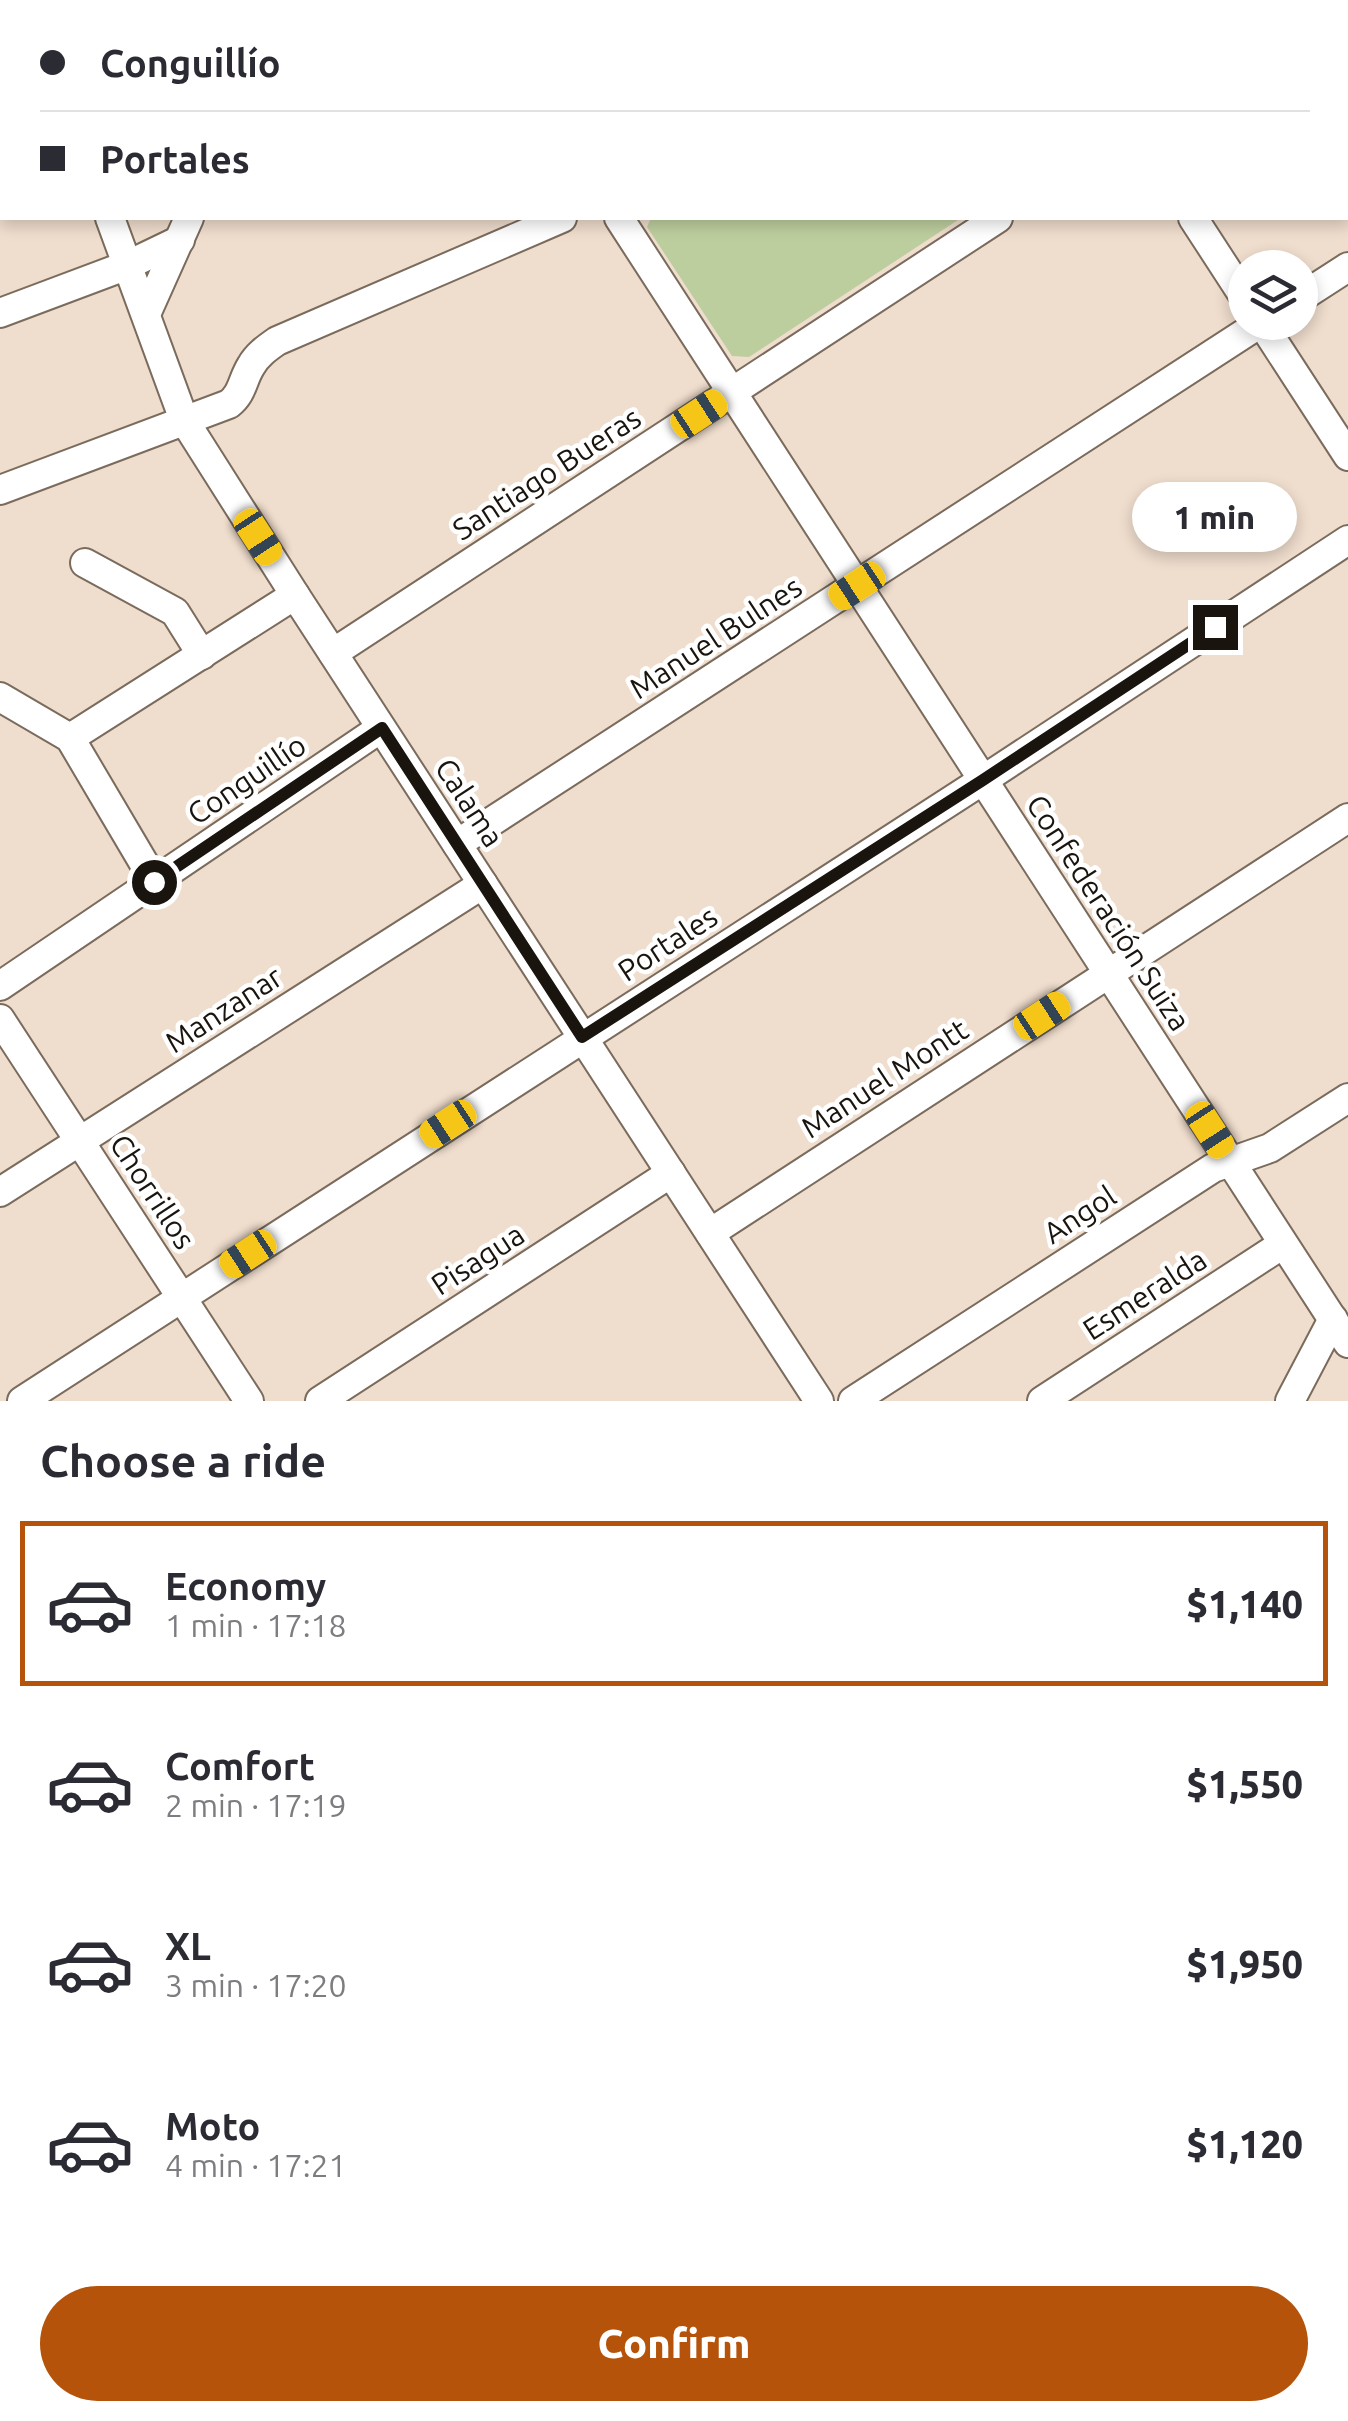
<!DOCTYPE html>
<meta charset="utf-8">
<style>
:root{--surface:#fff;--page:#f2f2f3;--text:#2b2b33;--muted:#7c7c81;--line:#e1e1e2;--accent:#b45309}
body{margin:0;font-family:Ubuntu,sans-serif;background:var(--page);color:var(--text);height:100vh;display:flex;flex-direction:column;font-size:38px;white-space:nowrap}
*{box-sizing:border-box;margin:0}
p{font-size:32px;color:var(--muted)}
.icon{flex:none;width:55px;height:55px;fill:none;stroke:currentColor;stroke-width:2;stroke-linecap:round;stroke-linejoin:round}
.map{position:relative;height:1401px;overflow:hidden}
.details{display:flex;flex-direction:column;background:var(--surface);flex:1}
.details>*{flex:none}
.banner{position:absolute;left:0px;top:0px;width:1350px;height:220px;box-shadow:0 5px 15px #0003;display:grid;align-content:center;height:220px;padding:0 40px;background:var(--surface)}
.controls{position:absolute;left:1228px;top:250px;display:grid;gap:20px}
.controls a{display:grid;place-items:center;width:90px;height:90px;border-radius:50%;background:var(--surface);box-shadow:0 5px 15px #0003;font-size:50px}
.end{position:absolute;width:45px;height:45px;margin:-22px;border:12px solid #19140e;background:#fff;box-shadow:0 0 0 5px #fff}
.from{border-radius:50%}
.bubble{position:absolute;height:70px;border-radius:35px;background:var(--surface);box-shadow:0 5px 15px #0003;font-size:32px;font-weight:800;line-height:70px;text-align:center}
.car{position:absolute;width:30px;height:60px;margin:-30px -15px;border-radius:12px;box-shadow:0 0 8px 2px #0007;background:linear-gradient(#f5c518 24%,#345 0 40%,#f5c518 0 76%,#345 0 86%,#f5c518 0)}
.banner b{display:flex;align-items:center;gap:35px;height:95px;font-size:38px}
.banner b+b{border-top:2px solid var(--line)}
.banner i{width:25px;height:25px;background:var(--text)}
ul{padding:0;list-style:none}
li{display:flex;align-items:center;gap:30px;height:165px;margin:0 20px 15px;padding:0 20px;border:5px solid transparent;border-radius:0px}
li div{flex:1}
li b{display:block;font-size:38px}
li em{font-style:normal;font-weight:800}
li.current{border-color:var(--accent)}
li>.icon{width:90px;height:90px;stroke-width:1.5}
h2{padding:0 40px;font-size:45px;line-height:120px}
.button{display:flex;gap:20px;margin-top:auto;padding:20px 40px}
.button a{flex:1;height:115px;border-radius:60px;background:var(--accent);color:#fff;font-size:40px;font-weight:800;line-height:115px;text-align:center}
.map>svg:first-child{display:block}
</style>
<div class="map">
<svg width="1348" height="1401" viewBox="0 0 1348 1401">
<rect width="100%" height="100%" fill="#efddcd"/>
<path fill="#bdce9e" d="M651,218h310l-212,139 -17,-1 -85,-129z"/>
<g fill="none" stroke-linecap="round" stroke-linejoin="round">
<g stroke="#7a6b5c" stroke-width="32">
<g id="minor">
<path d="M30,0l1,2"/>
<path d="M488,0l1,2"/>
<path d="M938,0l7,2"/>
<path d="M282,2l1,-2"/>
<path d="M0,141l2,-1"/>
<path d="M110,218l74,202 111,175 524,806"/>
<path d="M619,218l729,1125"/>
<path d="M1193,218l52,80"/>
<path d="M1300,298l48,-31"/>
<path d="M147,312l42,-94"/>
<path d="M0,313l128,-48 52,-25"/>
<path d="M1261,322l87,134"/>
<path d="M0,490l229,-86c14,-11 13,-24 22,-38 6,-11 16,-18 26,-25l285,-123"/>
<path d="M85,563l90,49 27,43"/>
<path d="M333,653l665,-435"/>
<path d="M0,697l70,41 85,144"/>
<path d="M70,738l225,-143"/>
<path d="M457,844l805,-522"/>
<path d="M0,986l381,-258"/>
<path d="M0,1019l249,382"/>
<path d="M0,1192l483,-308"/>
<path d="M710,1233l638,-415"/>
<path d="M22,1401l961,-621 365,-240"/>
<path d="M320,1401l351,-228"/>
<path d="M853,1401l360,-233 57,-20 78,-50"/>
<path d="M1042,1401l241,-157"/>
<path d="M1290,1401l43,-82"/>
</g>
</g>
<use href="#minor" stroke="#fff" stroke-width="28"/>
</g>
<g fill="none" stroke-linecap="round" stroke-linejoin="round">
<path stroke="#19140e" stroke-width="12" d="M154,882l228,-154 200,309 401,-257 232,-153"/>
</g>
<g text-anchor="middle" stroke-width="9" stroke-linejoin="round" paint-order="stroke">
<g font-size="30" fill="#19140e" stroke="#fff">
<text transform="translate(547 474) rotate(-33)" y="10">Santiago Bueras</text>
<text transform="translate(716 638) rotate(-33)" y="10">Manuel Bulnes</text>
<text transform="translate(247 780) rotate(-34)" y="10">Conguillío</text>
<text transform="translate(469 803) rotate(57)" y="10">Calama</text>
<text transform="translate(1108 913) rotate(57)" y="10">Confederación Suiza</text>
<text transform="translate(668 944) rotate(-33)" y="10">Portales</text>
<text transform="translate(224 1010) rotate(-33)" y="10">Manzanar</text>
<text transform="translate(885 1079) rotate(-33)" y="10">Manuel Montt</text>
<text transform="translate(152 1192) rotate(57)" y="10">Chorrillos</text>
<text transform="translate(1080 1215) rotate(-33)" y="10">Angol</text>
<text transform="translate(478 1260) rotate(-33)" y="10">Pisagua</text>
<text transform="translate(1145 1295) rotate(-33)" y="10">Esmeralda</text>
</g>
</g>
</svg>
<div class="controls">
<a><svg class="icon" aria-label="layers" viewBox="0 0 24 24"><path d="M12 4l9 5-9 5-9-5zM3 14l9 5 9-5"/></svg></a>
</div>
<i class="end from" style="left:154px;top:882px"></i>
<i class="end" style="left:1215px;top:627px"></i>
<div class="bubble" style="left:1132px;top:482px;width:165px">1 min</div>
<i class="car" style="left:699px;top:414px;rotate:57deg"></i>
<i class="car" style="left:258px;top:537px;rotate:147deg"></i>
<i class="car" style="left:857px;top:586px;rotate:237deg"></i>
<i class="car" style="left:1042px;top:1016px;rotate:57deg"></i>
<i class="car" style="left:448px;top:1124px;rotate:237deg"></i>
<i class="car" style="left:1210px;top:1130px;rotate:147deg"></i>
<i class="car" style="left:248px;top:1254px;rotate:237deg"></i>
<div class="banner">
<b><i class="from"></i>Conguillío</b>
<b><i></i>Portales</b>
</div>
</div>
<section class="details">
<h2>Choose a ride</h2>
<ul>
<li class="current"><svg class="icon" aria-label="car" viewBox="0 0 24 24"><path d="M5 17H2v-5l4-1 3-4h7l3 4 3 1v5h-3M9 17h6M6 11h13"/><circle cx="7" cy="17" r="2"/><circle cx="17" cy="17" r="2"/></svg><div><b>Economy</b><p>1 min · 17:18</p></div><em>$1,140</em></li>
<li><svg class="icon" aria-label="car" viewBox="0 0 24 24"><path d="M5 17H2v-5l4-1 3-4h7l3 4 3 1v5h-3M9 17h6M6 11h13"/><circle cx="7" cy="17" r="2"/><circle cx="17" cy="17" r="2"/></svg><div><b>Comfort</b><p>2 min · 17:19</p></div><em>$1,550</em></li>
<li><svg class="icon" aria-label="car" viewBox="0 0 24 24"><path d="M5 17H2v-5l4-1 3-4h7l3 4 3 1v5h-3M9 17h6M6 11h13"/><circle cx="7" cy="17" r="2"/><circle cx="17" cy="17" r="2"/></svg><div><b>XL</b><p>3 min · 17:20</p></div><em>$1,950</em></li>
<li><svg class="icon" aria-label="car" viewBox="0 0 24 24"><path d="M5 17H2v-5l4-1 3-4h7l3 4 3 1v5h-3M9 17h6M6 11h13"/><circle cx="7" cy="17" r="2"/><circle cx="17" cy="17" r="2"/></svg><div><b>Moto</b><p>4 min · 17:21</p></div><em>$1,120</em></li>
</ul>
<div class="button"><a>Confirm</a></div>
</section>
